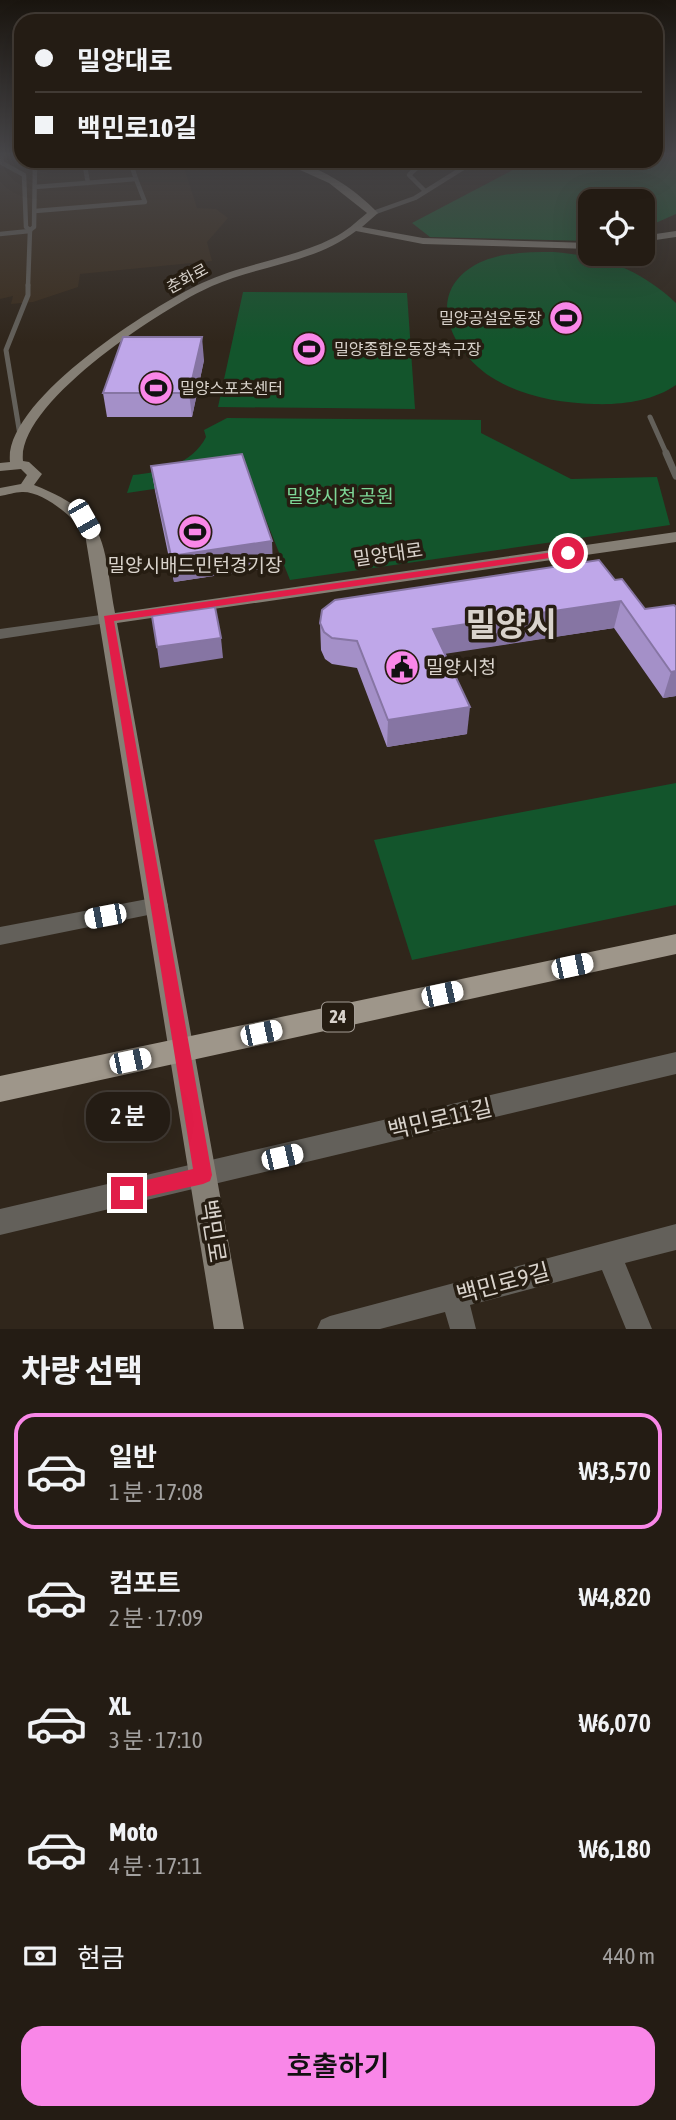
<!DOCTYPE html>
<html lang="ko">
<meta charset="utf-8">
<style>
:root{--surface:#241c14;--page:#302922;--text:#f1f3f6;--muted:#a3a1a0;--line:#413a34;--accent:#f987e8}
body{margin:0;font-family:"Asap Condensed","Noto Sans KR",sans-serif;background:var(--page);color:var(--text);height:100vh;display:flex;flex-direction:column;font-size:26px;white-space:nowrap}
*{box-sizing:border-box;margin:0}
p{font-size:23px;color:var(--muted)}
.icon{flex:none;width:38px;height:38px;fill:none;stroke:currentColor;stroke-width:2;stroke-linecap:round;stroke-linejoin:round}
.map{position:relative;height:1329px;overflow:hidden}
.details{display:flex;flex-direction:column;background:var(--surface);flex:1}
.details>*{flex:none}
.top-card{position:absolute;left:14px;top:14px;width:649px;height:154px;border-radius:21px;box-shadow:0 7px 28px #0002,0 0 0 2px var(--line);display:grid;align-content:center;height:154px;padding:0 21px;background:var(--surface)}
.controls{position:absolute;left:578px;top:189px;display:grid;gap:14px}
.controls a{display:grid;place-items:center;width:77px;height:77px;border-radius:14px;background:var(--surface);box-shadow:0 7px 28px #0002,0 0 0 2px var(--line);font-size:35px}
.end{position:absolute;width:32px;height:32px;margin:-16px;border:9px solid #e11d48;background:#fff;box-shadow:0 0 0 4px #fff}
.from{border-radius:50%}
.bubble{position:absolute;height:49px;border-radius:21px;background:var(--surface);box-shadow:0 7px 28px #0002,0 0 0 2px var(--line);font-size:23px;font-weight:600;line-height:49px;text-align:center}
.car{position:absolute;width:21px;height:42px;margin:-21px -10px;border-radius:9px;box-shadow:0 0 5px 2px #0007;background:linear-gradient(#fff 24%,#345 0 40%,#fff 0 76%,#345 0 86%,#fff 0)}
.top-card b{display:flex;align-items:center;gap:24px;height:66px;font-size:26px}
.top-card b+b{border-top:2px solid var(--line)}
.top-card i{width:18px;height:18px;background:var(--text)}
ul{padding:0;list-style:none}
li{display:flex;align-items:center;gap:21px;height:116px;margin:0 14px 10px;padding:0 7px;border:4px solid transparent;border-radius:21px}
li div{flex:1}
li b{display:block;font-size:26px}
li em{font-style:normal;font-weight:600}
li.selected{border-color:var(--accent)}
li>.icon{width:63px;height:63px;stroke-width:1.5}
h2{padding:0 21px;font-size:32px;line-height:84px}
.pay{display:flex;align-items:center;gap:18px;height:77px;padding:0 21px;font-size:26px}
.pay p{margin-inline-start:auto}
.cta{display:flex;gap:14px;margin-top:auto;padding:14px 21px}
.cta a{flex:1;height:80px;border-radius:21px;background:var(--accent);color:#111;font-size:28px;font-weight:600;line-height:80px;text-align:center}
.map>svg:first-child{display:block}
</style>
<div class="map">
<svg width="676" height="1329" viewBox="0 0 676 1329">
<rect width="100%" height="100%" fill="#30261b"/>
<path fill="#3b2d1d" d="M0,155h21v6h161l15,47 19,1 12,9 -21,24 5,19 -132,13 -2,13 -45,15 -22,2 2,-8 -13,3z"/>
<g fill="#13552c">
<path d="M554,252c49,4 86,17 122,51v82c-23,16 -54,20 -82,19 -33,-1 -69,-7 -98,-24 -41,-23 -75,-84 -21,-115 24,-13 53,-13 79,-13z"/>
<path d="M243,292l164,1 8,116 -197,-2z"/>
<path d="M227,418l254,2v13l90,46 86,-2 13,48 -380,55 -42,-105 -121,18 6,-18c27,-2 60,-12 73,-38l-2,-7z"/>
<path d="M676,783v122l-264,55 -38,-120z"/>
</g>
<path fill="#195c32" d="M656,155h20v59l-34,15v-28h-52v40l-160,-4 -18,-14 118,-62h126z"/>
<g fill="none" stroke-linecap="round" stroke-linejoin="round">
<g stroke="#63605a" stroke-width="4.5">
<path d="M1,155l1,8 22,12 2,52 4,3 -2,56"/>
<path d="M84,161l4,22"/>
<path d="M424,161l-15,14 16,16"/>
<path d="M35,187l101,-8 -5,-15"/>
<path d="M35,211l110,-9 -9,-23"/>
<path d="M373,213l42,-15 48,-30 17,-7"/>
<path d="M30,230l4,-3 1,-66"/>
<path d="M0,234l30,-3"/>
</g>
<g stroke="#63605a" stroke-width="5">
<path d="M650,417l17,38"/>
<path d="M20,435l-14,-85 22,-55v-10"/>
</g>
<path stroke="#63605a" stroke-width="7" d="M666,453l10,23"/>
<g fill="#63605a" fill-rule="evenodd">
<path d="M108,614l5,2 2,3 -2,3 -113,17v-10z"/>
<path d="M158,897l7,2 3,6 -3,6 -7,2 -158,32v-18z"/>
<path d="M676,1052v22l-676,161v-26z"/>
<path d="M676,1224v26l-51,13 27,66h-26l-24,-59 -132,35 6,24h-26l-5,-17 -65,17h-63l4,-9 9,-4z"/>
</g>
<g fill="#857f75" fill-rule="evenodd">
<path d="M280,161c35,0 74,27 98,52l-16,14 61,11 167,5v6l-167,-5 -67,-13c-41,32 -97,34 -144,55 -48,21 -196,117 -189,175l6,1 13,12 -8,11c76,30 68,56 81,128l561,-81v10l-559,81 127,706h-30l-129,-795c-10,-16 -42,-43 -63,-42 -7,0 -15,3 -22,4v-8l21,-4 6,-9 -6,-6 -21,2v-8l10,-1c-7,-61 142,-156 192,-179 42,-20 90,-24 131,-45 13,-6 23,-16 34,-25l-38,-30z"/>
<path d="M676,231v6l-34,5v-6z"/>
</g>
<path fill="#9e968a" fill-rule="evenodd" d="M676,934v20l-676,148v-26z"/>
</g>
<g fill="#a490c8">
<path d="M204,360l-12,57h-85l-4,-24z"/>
<path d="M151,466l122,101 -99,15 -19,-91z"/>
<path d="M615,580l30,29 31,-2v89l-13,2 -49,-70 -169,25 22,81 -80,13 -30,-79 -25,-4 -7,-5 -4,-9 -1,-27z"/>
</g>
<g fill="#8675a3">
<path d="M202,337l2,23 -12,57 -3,-24z"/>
<path d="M272,541l1,26 -99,15 -3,-26z"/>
<path d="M621,601l-7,27 -183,28 2,-27z"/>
<path d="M221,638l2,20 -63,10 -3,-21z"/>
<path d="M676,671v25l-13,2 8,-26z"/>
<path d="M470,707l-3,27 -80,13 1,-27z"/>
</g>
<g fill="#bfa7e9" stroke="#8675a3" stroke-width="2">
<path d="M123,337h79l-13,56h-86z"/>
<path d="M242,454l30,87 -101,15 -20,-90z"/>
<path d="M599,560l16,20 7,-1 23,30 29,-4 2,2v64l-5,1 -50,-71 -188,28 37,78 -82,13 -31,-79 -25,-3 -8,-6 -4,-9 2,-13 13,-10z"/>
<path d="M215,607l6,31 -64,9 -5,-31z"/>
</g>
<linearGradient id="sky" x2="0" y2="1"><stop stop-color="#1a150f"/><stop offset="0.45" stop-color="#48474a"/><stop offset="1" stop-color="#48474a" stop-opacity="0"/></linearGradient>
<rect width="676" height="342" fill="url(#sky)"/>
<path fill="#e11d48" d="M568,550l3,5 -457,66 98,554 -2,6 -7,3 -76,17 -6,-2 -3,-6 3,-7 72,-17 -89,-553z"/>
<defs>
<g id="stadium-disc" transform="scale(1.75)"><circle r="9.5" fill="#f987e8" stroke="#261d12"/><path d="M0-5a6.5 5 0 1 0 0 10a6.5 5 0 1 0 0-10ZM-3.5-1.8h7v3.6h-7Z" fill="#111"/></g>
<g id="civic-disc" transform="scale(1.75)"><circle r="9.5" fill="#f987e8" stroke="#261d12"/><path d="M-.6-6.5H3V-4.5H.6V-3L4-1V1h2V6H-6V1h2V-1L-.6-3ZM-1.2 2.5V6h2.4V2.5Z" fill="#111"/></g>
</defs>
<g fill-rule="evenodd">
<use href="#stadium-disc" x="566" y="318"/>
<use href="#stadium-disc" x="309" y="349"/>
<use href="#stadium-disc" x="156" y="388"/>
<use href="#stadium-disc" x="195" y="532"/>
<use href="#civic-disc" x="402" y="667"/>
</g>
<g text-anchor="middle" stroke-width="7" stroke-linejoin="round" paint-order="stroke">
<g font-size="16" fill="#d9d3cc" stroke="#261d12">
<text transform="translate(187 278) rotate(-28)" y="6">춘화로</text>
</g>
<g font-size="16" fill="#d9d3cc" stroke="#261d12" text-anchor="start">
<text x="542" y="324" text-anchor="end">밀양공설운동장</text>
<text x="334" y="355">밀양종합운동장축구장</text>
<text x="180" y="394">밀양스포츠센터</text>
</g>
<rect fill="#261d12" stroke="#a39c94" stroke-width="2" x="322" y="1002.5" width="32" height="29" rx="5"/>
<g font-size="18" font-weight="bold" fill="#d9d3cc">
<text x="338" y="1023">24</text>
</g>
<g font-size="19" fill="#7ed897" stroke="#261d12">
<text x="340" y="503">밀양시청 공원</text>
</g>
<g font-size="19" fill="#d9d3cc" stroke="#261d12">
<text transform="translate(388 554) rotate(-8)" y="7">밀양대로</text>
</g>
<g font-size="19" fill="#d9d3cc" stroke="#261d12">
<text x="195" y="572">밀양시배드민턴경기장</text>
<text x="426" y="674" text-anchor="start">밀양시청</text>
</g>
<g font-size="23" fill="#d9d3cc" stroke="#261d12">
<text transform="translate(440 1119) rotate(-13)" y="8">백민로11길</text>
<text transform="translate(213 1231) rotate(81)" y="8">백민로</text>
<text transform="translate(503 1283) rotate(-15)" y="8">백민로9길</text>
</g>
<g font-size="33" font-weight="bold" fill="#d9d3cc" stroke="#261d12">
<text x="511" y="636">밀양시</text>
</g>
</g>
</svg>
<div class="controls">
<a><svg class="icon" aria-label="locate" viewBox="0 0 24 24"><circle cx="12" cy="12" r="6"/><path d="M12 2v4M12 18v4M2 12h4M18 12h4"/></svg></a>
</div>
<i class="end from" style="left:568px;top:553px"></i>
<i class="end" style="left:127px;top:1193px"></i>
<div class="bubble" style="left:86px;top:1092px;width:84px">2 분</div>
<i class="car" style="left:84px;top:519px;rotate:150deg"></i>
<i class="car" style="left:105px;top:916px;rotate:259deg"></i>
<i class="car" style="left:572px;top:966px;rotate:78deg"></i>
<i class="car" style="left:442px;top:994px;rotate:78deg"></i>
<i class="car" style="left:261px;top:1033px;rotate:78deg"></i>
<i class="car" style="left:130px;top:1061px;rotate:78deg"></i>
<i class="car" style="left:282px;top:1157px;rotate:77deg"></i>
<div class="top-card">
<b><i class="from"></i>밀양대로</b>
<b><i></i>백민로10길</b>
</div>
</div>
<section class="details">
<h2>차량 선택</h2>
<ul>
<li class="selected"><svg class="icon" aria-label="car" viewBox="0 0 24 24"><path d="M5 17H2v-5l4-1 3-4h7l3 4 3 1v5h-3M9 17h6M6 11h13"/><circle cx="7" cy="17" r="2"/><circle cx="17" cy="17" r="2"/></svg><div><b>일반</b><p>1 분 · 17:08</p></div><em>₩3,570</em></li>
<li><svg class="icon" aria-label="car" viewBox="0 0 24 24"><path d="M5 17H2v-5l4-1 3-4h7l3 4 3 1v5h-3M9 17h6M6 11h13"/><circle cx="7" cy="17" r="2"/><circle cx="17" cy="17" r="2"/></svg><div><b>컴포트</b><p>2 분 · 17:09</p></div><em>₩4,820</em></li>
<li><svg class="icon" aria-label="car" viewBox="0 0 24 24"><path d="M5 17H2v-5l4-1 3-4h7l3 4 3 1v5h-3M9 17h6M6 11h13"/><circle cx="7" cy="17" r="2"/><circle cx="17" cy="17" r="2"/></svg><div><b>XL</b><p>3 분 · 17:10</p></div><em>₩6,070</em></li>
<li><svg class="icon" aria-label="car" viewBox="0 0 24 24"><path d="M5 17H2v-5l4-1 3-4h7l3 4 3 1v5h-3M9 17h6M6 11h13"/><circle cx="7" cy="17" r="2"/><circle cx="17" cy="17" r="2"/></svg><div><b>Moto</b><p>4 분 · 17:11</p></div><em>₩6,180</em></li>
</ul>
<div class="pay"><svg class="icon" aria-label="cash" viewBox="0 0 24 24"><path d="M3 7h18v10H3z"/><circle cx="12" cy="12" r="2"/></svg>현금<p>440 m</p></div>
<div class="cta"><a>호출하기</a></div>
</section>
